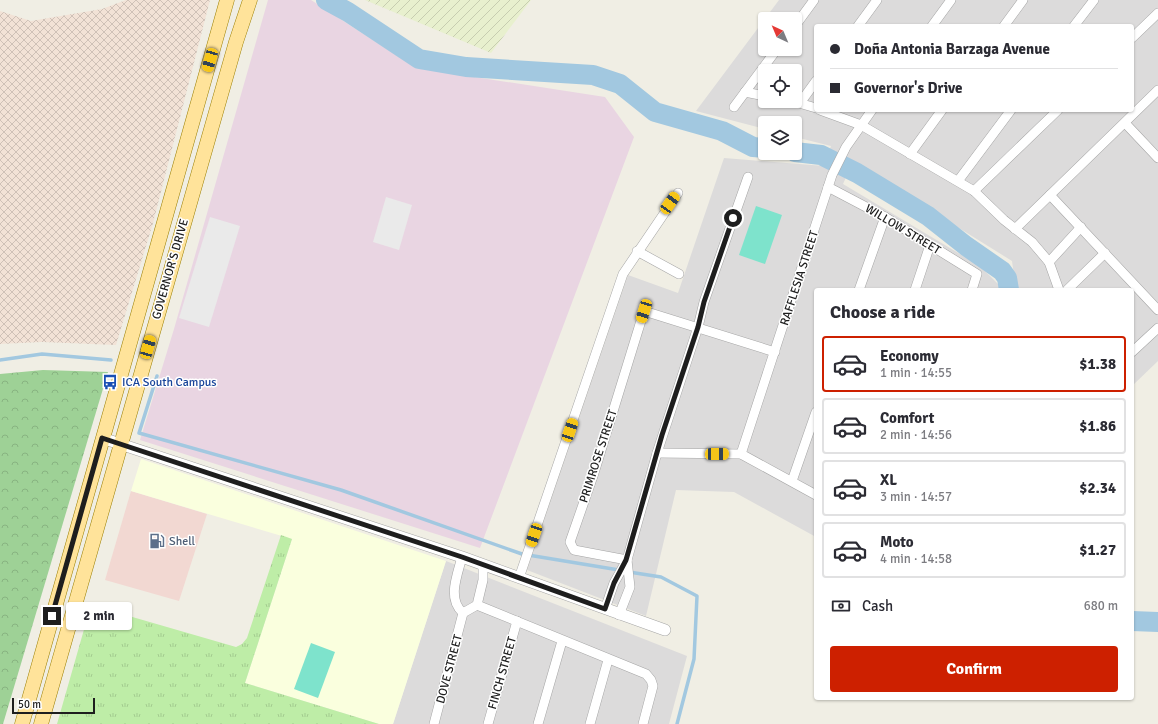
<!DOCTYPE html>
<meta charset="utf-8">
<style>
:root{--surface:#fff;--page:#f7f7f7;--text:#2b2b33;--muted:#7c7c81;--line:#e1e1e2;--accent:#cd2000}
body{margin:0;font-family:Signika,sans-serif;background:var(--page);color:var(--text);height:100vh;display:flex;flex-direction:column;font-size:15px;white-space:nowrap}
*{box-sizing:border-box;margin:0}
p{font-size:13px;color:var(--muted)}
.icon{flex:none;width:22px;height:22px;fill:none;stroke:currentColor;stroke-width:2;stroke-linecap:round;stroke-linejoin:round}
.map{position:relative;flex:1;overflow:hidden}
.details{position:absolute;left:814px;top:288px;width:320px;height:412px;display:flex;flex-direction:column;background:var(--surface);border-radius:4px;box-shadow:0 1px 3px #0004}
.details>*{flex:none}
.hud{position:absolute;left:814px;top:24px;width:320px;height:88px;border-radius:4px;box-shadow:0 1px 3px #0004;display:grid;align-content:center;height:88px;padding:0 16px;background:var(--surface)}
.needle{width:26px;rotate:316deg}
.buttons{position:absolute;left:758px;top:12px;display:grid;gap:8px}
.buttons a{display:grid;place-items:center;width:44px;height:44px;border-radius:4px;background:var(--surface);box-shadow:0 1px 3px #0004;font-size:20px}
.scale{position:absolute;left:12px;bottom:10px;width:83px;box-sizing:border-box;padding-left:4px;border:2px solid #1e1e1e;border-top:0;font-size:11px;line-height:14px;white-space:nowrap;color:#1e1e1e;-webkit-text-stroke:3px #fff;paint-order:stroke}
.end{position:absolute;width:18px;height:18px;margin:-9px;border:5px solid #1e1e1e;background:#fff;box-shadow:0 0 0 2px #fff}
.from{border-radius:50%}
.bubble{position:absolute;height:28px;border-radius:4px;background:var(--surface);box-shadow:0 1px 3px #0004;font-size:13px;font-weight:800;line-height:28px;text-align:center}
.car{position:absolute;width:12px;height:24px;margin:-12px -6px;border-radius:5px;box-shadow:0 0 3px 1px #0007;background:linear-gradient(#f5c518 24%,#345 0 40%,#f5c518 0 76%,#345 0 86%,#f5c518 0)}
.hud b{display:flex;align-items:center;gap:14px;height:38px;font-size:15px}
.hud b+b{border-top:1px solid var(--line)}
.hud i{width:10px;height:10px;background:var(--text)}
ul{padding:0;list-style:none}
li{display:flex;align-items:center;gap:12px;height:56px;margin:0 8px 6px;padding:0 8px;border:2px solid var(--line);border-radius:4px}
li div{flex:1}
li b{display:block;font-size:15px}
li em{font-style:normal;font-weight:800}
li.selected{border-color:var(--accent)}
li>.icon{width:36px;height:36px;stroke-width:1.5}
h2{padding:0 16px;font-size:18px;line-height:48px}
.pay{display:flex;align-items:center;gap:10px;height:44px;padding:0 16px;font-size:15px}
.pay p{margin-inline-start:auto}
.action{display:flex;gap:8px;margin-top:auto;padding:8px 16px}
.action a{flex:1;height:46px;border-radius:4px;background:var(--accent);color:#fff;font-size:16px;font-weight:800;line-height:46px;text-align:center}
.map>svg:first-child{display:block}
</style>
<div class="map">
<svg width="1158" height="724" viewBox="0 0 1158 724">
<defs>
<pattern id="military-cross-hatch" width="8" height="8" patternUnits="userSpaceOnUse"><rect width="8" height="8" fill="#f2e2d6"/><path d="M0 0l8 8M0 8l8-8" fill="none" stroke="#cfc1b7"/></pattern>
<pattern id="farmland-furrows" width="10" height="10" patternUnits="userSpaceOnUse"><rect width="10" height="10" fill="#e8f0ce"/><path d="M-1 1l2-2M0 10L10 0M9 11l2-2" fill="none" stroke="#c7cdb0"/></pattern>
<pattern id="grass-tufts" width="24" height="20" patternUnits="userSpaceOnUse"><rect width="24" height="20" fill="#beeda7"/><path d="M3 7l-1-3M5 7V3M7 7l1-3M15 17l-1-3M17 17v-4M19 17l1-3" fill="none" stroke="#a3cb8f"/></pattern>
<pattern id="forest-crowns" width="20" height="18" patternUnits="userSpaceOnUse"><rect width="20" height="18" fill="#9ed196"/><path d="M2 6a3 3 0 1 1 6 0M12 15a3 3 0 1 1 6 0" fill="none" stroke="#88b381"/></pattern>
</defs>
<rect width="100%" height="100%" fill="#f0eee4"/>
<g fill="#dcdbdb" fill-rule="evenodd">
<path d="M779,0h379v361l-26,25v-96h-116l-4,-29 -159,-99 -10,22 137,82 20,20v4h-184v247l-82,-45 -58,-2 -30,126 -119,-46 101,-295 50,18 46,-135 100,8 7,-20 -36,-9v-14h-30v6l-69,-18zM765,19h30v30h-30zM816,26h316v84h-316zM765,71h30v30h-30z"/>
<path d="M446,561l241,95 -18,68h-276z"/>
</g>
<path fill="#f2d8d2" d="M131,491l76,23 -28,87 -74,-21z"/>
<path fill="#e9d5e2" d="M268,0h43l105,68 189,29 29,40 -154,411 -340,-108 34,-111z"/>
<path fill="#faffde" d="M141,459l305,102 -53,163h-14l-134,-41 47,-144 -161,-48z"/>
<path fill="url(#military-cross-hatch)" d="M126,0h84l-57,223 -37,122 -74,-3 -42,2v-333l31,10 71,-12z"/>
<path fill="url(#farmland-furrows)" d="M365,0h166l-40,53z"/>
<path fill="url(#grass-tufts)" d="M281,535l11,4 -47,144 134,41h-322l34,-119 145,42 6,-3 5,-6z"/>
<path fill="url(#forest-crowns)" d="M43,370l65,2 -105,352h-3v-350z"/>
<g fill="#7ee3cc">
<path d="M756,206l26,9 -17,49 -26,-9z"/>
<path d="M311,643l24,9 -17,46 -24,-9z"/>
</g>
<g fill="#eaeaea">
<path d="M386,197l26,8 -13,45 -26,-8z"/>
<path d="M210,217l30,9 -31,101 -30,-9z"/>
</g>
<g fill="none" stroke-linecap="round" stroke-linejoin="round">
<g stroke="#a2c8e0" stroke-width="3.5">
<path d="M0,360l42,-6 69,6"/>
<path d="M157,376l-18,57 202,57 181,64 97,16"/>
<path d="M629,572l32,5 36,19 -3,63 -17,65"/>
</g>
<g stroke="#a2c8e0" stroke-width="20">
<path d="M326,0l22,12 71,47 47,8 127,8 27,9 35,28 67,19 31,16 12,1"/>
<path d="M795,152l26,3 36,18 71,43 38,30 36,25 5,7 2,12"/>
<path d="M1132,621l26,1"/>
</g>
<g stroke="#a5a5a5" stroke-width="10">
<g id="minor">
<path d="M795,26l19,-26"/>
<path d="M858,26l19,-26"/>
<path d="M932,26l19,-26"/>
<path d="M1004,26l19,-26"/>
<path d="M1074,26l20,-26"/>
<path d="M1132,38l26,-25"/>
<path d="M745,92l20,4"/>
<path d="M792,101l24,7"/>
<path d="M800,103l16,-22"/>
<path d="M734,107l43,-58"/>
<path d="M820,110l41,15 113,66 30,29 28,22 17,20 10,28"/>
<path d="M1125,123l33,35"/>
<path d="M910,154l32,-44"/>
<path d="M958,181l53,-71"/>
<path d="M828,187l57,30 92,57 -5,16"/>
<path d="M974,191l84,-81"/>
<path d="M1050,195l108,115"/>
<path d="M1015,229l143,-139"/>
<path d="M637,251l42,23"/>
<path d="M1049,262l32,-35"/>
<path d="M859,290l26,-73"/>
<path d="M915,290l15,-45"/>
<path d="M1067,290l38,-37"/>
<path d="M1132,352l26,-24"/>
<path d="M657,453l84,1 75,41"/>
<path d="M741,454l91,-279 14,-28 26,-37"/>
<path d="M792,481l24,-69"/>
<path d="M462,557c-5,19 -15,42 1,56"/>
<path d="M627,560l-53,-10 -4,-8 24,-69 50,-162 131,41"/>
<path d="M519,578l104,-304 55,-81"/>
<path d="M477,605l169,69 5,6 2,6 -10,38"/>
<path d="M605,609l9,-26 13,-23 30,-107 41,-126 6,-25 44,-125"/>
<path d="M463,613l14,-8 6,-25v-15"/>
<path d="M619,615l11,-28 -3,-27"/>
<path d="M434,724l29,-111"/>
<path d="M488,724l29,-103"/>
<path d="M538,724l24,-83"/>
<path d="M590,724l18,-64"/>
</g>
</g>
<g stroke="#a5a5a5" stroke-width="12">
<path id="tertiary" d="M102,438l360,119 203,73"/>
</g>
<g stroke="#997e00" stroke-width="15">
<g id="primary">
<path d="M22,724l205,-724"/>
<path d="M41,724l195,-682 14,-42"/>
</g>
</g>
<use href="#minor" stroke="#fff" stroke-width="9"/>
<use href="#tertiary" stroke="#fff" stroke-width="11"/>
<use href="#primary" stroke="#ffe39a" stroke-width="14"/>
</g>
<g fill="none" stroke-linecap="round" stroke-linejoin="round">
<path stroke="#1e1e1e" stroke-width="5" d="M52,616l50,-178 360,119 143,52 9,-26 12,-23 36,-125 36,-108 6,-25 29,-84"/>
</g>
<defs>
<g id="bus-bare" transform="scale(1.2)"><path d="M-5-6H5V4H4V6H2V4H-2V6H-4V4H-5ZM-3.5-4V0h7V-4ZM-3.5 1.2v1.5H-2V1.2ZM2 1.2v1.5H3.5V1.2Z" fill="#1a4fb4" stroke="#fff" stroke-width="2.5" paint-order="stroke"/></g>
<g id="fuel-bare" transform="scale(1.2)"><path d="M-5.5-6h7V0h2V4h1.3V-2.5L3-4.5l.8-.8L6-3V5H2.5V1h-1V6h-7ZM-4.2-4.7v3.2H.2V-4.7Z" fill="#5c6f8a" stroke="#fff" stroke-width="2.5" paint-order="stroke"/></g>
</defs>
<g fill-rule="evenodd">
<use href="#bus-bare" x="110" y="382"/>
<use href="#fuel-bare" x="157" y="541"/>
</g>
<g text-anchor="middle" stroke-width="3" stroke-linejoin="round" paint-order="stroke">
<g font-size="12" fill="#1e1e1e" stroke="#fff">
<text transform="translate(903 229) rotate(31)" y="4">WILLOW STREET</text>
<text transform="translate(170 269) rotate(-74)" y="4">GOVERNOR'S DRIVE</text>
<text transform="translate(799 278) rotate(-72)" y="4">RAFFLESIA STREET</text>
<text transform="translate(598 456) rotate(-72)" y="4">PRIMROSE STREET</text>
<text transform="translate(449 669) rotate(-75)" y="4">DOVE STREET</text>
<text transform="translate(502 673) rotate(-74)" y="4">FINCH STREET</text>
</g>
<g font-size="12" fill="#164399" stroke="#fff" text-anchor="start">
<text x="122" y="386">ICA South Campus</text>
</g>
<g font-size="12" fill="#4e5e75" stroke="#fff" text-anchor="start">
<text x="169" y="545">Shell</text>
</g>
</g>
</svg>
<div class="buttons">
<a><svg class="needle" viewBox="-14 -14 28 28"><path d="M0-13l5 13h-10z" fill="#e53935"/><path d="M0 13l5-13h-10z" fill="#7c7c81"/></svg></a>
<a><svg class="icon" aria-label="locate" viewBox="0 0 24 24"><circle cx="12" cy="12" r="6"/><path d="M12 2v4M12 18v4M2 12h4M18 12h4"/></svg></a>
<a><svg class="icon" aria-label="layers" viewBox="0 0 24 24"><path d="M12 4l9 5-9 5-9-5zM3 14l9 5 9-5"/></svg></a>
</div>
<div class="scale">50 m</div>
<i class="end from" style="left:733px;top:218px"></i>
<i class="end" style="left:52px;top:616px"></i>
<div class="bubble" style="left:66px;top:602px;width:66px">2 min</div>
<i class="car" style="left:210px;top:60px;rotate:196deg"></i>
<i class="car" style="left:670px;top:203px;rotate:35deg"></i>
<i class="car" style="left:644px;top:311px;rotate:197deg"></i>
<i class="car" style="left:148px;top:347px;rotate:16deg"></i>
<i class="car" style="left:570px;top:430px;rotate:19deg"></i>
<i class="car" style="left:717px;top:454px;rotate:89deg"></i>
<i class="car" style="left:534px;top:535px;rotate:199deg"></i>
<div class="hud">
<b><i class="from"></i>Doña Antonia Barzaga Avenue</b>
<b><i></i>Governor's Drive</b>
</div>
<section class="details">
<h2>Choose a ride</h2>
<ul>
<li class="selected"><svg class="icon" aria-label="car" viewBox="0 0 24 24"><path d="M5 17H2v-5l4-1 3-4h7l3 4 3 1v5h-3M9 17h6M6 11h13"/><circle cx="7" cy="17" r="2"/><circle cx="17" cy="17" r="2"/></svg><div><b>Economy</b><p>1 min · 14:55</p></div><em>$1.38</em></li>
<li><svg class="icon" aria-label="car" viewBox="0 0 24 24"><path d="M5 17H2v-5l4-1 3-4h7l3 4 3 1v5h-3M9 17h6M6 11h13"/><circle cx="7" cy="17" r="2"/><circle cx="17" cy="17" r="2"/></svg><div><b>Comfort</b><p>2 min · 14:56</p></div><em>$1.86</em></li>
<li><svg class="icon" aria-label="car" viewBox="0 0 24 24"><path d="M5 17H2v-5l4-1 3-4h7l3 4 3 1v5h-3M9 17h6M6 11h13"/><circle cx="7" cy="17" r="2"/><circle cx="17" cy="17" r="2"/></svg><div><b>XL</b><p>3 min · 14:57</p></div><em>$2.34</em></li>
<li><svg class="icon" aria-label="car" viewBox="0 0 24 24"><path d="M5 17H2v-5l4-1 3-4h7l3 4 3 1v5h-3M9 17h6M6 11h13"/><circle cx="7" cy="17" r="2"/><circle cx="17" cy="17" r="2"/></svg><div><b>Moto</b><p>4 min · 14:58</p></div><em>$1.27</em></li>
</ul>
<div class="pay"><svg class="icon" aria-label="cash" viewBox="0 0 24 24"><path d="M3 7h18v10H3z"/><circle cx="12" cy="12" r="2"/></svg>Cash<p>680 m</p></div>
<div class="action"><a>Confirm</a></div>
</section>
</div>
